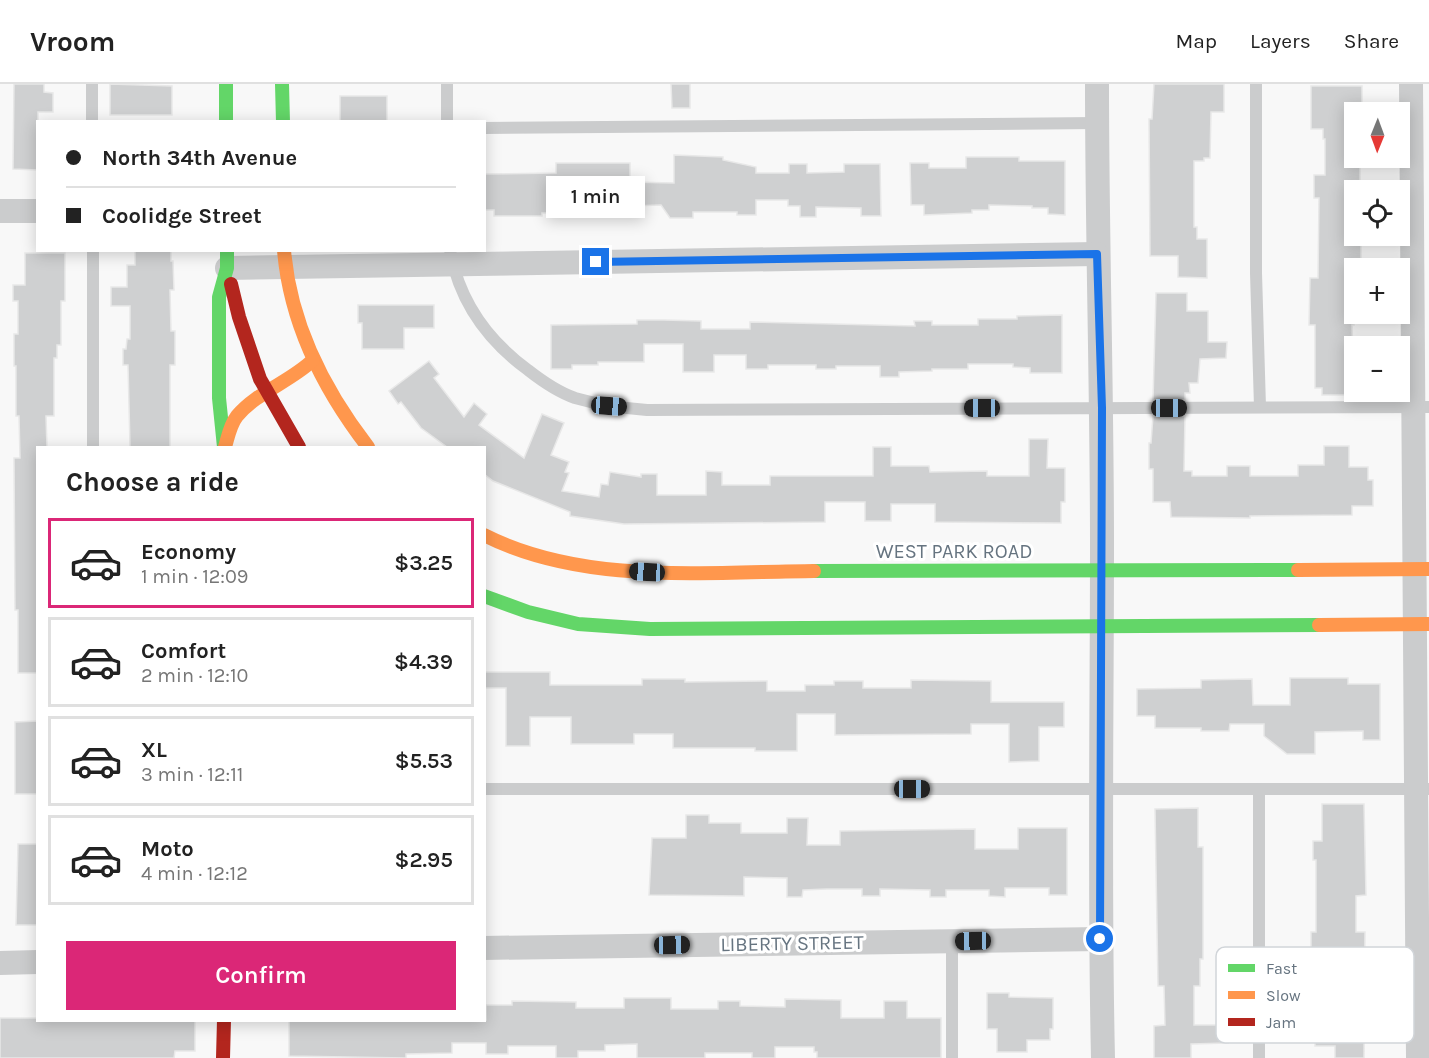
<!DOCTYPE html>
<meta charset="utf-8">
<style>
:root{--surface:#fff;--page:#f6f6f6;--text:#222;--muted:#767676;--line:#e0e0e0;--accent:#db2777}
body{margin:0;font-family:Karla,sans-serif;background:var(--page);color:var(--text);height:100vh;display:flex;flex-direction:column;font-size:22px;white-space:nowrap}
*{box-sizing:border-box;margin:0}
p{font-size:20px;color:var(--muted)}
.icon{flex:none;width:33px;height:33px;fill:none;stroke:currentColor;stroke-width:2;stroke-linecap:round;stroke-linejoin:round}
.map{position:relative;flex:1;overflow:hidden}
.side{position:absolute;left:36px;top:362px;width:450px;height:576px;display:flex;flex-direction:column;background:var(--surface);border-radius:0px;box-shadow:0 3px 15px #0003}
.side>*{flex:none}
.guide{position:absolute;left:36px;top:36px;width:450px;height:132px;border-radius:0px;box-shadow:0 3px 15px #0003;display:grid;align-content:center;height:132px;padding:0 30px;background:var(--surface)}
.needle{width:39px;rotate:181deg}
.controls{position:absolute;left:1344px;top:18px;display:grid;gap:12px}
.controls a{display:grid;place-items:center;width:66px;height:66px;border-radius:0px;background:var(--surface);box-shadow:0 3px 15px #0003;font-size:30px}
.end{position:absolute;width:27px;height:27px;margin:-14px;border:8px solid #1a73e8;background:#fff;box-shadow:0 0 0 3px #fff}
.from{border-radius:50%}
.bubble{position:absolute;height:42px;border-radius:0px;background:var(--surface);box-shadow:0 3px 15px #0003;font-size:20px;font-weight:600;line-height:42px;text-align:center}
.car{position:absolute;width:18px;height:36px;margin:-18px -9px;border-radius:8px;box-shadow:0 0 4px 2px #0007;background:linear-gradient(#222 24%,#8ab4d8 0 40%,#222 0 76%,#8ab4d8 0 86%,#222 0)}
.guide b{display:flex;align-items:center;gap:21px;height:57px;font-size:22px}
.guide b+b{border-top:2px solid var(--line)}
.guide i{width:15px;height:15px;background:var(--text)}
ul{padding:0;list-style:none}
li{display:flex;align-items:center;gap:18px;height:90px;margin:0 12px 9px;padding:0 18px;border:3px solid var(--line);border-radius:0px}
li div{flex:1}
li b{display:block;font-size:22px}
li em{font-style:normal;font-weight:600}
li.selected{border-color:var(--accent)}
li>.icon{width:54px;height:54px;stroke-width:1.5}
h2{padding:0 30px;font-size:27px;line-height:72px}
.button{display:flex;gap:12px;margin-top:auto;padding:12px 30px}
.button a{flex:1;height:69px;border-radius:0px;background:var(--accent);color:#fff;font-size:24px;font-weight:600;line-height:69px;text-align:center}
header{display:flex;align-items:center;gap:36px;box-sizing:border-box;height:84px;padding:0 30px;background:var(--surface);border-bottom:2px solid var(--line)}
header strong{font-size:28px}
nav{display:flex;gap:33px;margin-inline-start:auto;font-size:21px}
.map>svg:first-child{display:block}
</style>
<header>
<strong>Vroom</strong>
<nav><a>Map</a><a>Layers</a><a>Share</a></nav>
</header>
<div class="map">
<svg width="1429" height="974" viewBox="0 0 1429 974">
<rect width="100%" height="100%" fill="#f8f8f8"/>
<g fill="#cfd0d1" stroke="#e8e8e8" stroke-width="1.5">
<path d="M14,0h30v8l9,1v19h-15v58l-25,-1z"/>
<path d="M110,0l62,2v29h-62z"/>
<path d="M671,0h19v24h-18z"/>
<path d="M1154,0h70v28h-13l-1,46h-6v3h-10v66h3v12h10v39l-29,-1v-21h-28l-1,-137h3z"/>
<path d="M1311,2h51v20h-5v6h-3v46h6v32h-6v46h7v25l-9,-1v33h2v32h-2l2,70h-32v-7h-7v-63h-6l1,-47h8l1,-80h-5v-23h11v-36h-2v-10h-12z"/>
<path d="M340,12h47v25l-47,1z"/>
<path d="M674,71l49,2v3l33,7v6h33v-9h18v9l37,-1v-8h36l1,52h-20v-8l-45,-1v10h-16v-11h-12v-6h-32v15h-19v-3h-44v6h-23l-9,-13 -31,1v7h-26v3h-18v-3h-44v3h-48v-6h-10v-36l72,-1v-10h74v19l44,1z"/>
<path d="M966,73h53v4h46v54l-17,-1v-6h-16v-2l-43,-1v5h-17v3l-48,2v-10h-13l-1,-42h19v5h37z"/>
<path d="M135,166h36v11h2l1,29h-4l1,41h4v34h-5v82h-40l-2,-82h-5v-16h3l1,-10h3v-33h-19v-19h16v-22h8z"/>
<path d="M25,169h40v48h-4v44h-4v13h-3v58h-8l1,31h-9v226h-20v-63h-3l-1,-152h6l-1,-42h-3v-50h-2v-32h4v-33h-5v-16h12z"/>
<path d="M1156,209h31v18h21v31h19l-1,16 -26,1 -2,24h-9l1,10h-5v7h-32z"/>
<path d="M358,221h76v23h-30v21h-42v-26h-4z"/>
<path d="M1062,231v58h-32v-5l-17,-1v-3h-45v5h-36v2l-33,1v5h-19v-11h-44v3h-20v-4h-48v4h-22v-14h-32v17h-31v-28h-39v18h-46v3h-26v4h-21v-44l86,-1v-4h27l37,1v8h49v-7l165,4 -1,-5h18v4h46v-6h39v-3z"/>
<path d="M429,277l10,13 -5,4 30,39 10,-14 13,11 -8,11 45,33 18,-44 22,9 -13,32 18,7 -4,10 4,1 -7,18 37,6 2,-13 7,1 2,-13 31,5v-3h16v21h49v-24l16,1v13h48v-9h103v-29h18v19h38l1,6 57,-1v5h42v-37h19l-1,29h18v34h-4v21l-126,-1v-18h-44v17h-26v-19h-40v20l-201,2 -54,-8v-4l-77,-31 -9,-7v-27h-37l-26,-19 -20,-26 -3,2 -9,-13z"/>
<path d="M1153,332h32l-1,55h8v5h35v-10h23v10h48v-11h26v-19h25v21h19v13h5v26h-21v9l-102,1v2l-79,-1 -1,-15h-17v-33h-4v-26h2z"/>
<path d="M484,588h66v13h92v-6h43v3l82,-1v10h38v-6h29v-4h29v7h48v-8l80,1v21h73v25h-25v34l-30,1v-38h-38v10l-136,1v-21h-38v37h-42v-3h-82v-14h-39v10h-63v-27h-41v29h-24v-58h-22z"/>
<path d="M1290,594h58v6h32v56h-17v-9l-48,1v22h-28l-23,-18v-12h-34l-1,7h-28v-3h-46v-12h-18v-27l64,-1v-8l51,-1 1,26h37z"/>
<path d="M38,637v73h-23v-72z"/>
<path d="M1322,720h42l2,91 -10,1v36h9l-1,126h-29v-12h-20v-16h6l1,-71h-11v-27h5v-72h-3v-19h9z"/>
<path d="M1198,724v39h5v112h-3v27h-6v39h34v18l-37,1v14h-37v-32l11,-1 -1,-39h-6l-3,-177z"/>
<path d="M686,731h23v8h32v10h46v-15h21l-1,27h33v-14l135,-2v20h43v-21h49v67h-18v-7h-44v9l-16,-1v-6h-43v7h-16v-7l-50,-1v7h-18v-7h-35l-24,1 -1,7h-15v-19l-43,-1v19l-95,-1 3,-57h34z"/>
<path d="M18,760h20v81h-22z"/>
<path d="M987,909h22v4l44,1v31h-3v11h-23v12h-30v-23h-10z"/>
<path d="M624,914h47v11h47v-8h22v5l45,1v-8l56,1v18h43v-17h23v17h34v40h-124v-6h-3v-5h-39v11h-23v-5h-47v5h-68v-14l-32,1v6h-27v7h-22v-12h-48v8h-22v-11h-34v10l-46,1v4l-117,-2v-36h197v-15h26v-4l64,1v6h48z"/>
<path d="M0,934h37v2h158v31h-20l-1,7h-174z"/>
</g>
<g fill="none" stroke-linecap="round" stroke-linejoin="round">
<g stroke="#cbcccd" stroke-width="12">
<path d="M92,0v38"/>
<path d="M447,0v38"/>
<path d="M1256,0v189l4,134"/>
<path d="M484,44l613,-5"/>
<path d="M93,166v197"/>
<path d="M450,166c9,51 37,90 78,120 14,11 30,22 47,28 24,7 47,10 72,12l782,-3"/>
<path d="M484,705h945"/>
<path d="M1259,705v269"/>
<path d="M952,857v117"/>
</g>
<g stroke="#cbcccd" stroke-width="24">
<path d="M1097,0c0,153 5,307 5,460 0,171 -3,343 1,514"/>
<path d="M1411,0l7,974"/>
<path d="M0,127h38"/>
<path d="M227,184l870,-14"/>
<path d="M484,864l616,-9"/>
<path d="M0,879l38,-1"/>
</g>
<g stroke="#63d668" stroke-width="14">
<path d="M226,0v38"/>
<path d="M282,0l1,38"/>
<path d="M224,363l-5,-49v-101l8,-29v-18"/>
<path d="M814,487l484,-1"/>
<path d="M484,512l44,16 50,12 72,5 669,-4"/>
</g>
<g stroke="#ff974d" stroke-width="14">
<path d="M284,166c6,73 40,140 84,197"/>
<path d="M225,363c3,-10 5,-22 12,-31 20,-24 53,-34 76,-56"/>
<path d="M484,451c99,50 222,37 330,36"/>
<path d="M1298,486l131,-1"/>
<path d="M1319,541l110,-1"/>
</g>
<g stroke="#b3261e" stroke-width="14">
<path d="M231,200l8,33 21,62 39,68"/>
<path d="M223,974l1,-38"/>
</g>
</g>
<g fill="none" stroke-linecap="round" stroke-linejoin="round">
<path stroke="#1a73e8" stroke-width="8" d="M596,178l501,-8 5,154 -2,531"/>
</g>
<g text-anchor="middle" stroke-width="6" stroke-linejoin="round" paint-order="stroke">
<g font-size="20" fill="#667480" stroke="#fff">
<text x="954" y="474">WEST PARK ROAD</text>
<text transform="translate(792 859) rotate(-1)" y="7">LIBERTY STREET</text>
</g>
</g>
<rect x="1216" y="863" width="198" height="96" rx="9" fill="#fff" stroke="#d1d5d9" stroke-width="1.5"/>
<rect x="1228" y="880" width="27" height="8" fill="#63d668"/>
<rect x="1228" y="907" width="27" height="8" fill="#ff974d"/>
<rect x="1228" y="934" width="27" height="8" fill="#b3261e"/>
<g font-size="16" fill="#667480">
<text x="1266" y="890">Fast</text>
<text x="1266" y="917">Slow</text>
<text x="1266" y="944">Jam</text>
</g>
</svg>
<div class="controls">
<a><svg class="needle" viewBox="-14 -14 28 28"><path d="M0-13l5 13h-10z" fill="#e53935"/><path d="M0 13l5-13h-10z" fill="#767676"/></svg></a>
<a><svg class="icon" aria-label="locate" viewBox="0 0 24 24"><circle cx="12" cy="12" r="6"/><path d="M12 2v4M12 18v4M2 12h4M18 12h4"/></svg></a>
<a>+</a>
<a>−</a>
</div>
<i class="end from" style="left:1100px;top:855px"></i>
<i class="end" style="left:596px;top:178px"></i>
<div class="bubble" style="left:546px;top:92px;width:99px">1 min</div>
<i class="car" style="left:609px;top:322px;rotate:94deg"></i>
<i class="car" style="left:982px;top:324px;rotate:270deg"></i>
<i class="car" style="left:1169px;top:324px;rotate:90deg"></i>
<i class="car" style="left:647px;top:488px;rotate:273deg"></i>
<i class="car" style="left:912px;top:705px;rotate:90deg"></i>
<i class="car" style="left:973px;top:857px;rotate:269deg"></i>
<i class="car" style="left:672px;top:861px;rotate:89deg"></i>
<div class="guide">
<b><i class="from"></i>North 34th Avenue</b>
<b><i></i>Coolidge Street</b>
</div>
<section class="side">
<h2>Choose a ride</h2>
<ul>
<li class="selected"><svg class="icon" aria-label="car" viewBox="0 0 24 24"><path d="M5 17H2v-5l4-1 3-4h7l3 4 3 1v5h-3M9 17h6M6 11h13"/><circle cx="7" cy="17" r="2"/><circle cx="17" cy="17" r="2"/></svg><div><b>Economy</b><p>1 min · 12:09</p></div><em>$3.25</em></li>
<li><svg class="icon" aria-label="car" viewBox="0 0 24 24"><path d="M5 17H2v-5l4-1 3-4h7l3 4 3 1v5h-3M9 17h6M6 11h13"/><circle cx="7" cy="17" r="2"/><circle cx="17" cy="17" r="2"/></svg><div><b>Comfort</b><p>2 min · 12:10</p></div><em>$4.39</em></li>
<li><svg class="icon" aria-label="car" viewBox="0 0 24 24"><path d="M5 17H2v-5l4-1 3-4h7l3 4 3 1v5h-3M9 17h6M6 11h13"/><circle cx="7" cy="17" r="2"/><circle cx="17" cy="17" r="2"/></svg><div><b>XL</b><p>3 min · 12:11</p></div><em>$5.53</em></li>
<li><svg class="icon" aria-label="car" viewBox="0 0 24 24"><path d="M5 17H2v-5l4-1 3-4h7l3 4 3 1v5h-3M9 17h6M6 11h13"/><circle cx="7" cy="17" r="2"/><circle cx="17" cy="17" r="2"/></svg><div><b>Moto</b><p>4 min · 12:12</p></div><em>$2.95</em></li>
</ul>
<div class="button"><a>Confirm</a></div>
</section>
</div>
